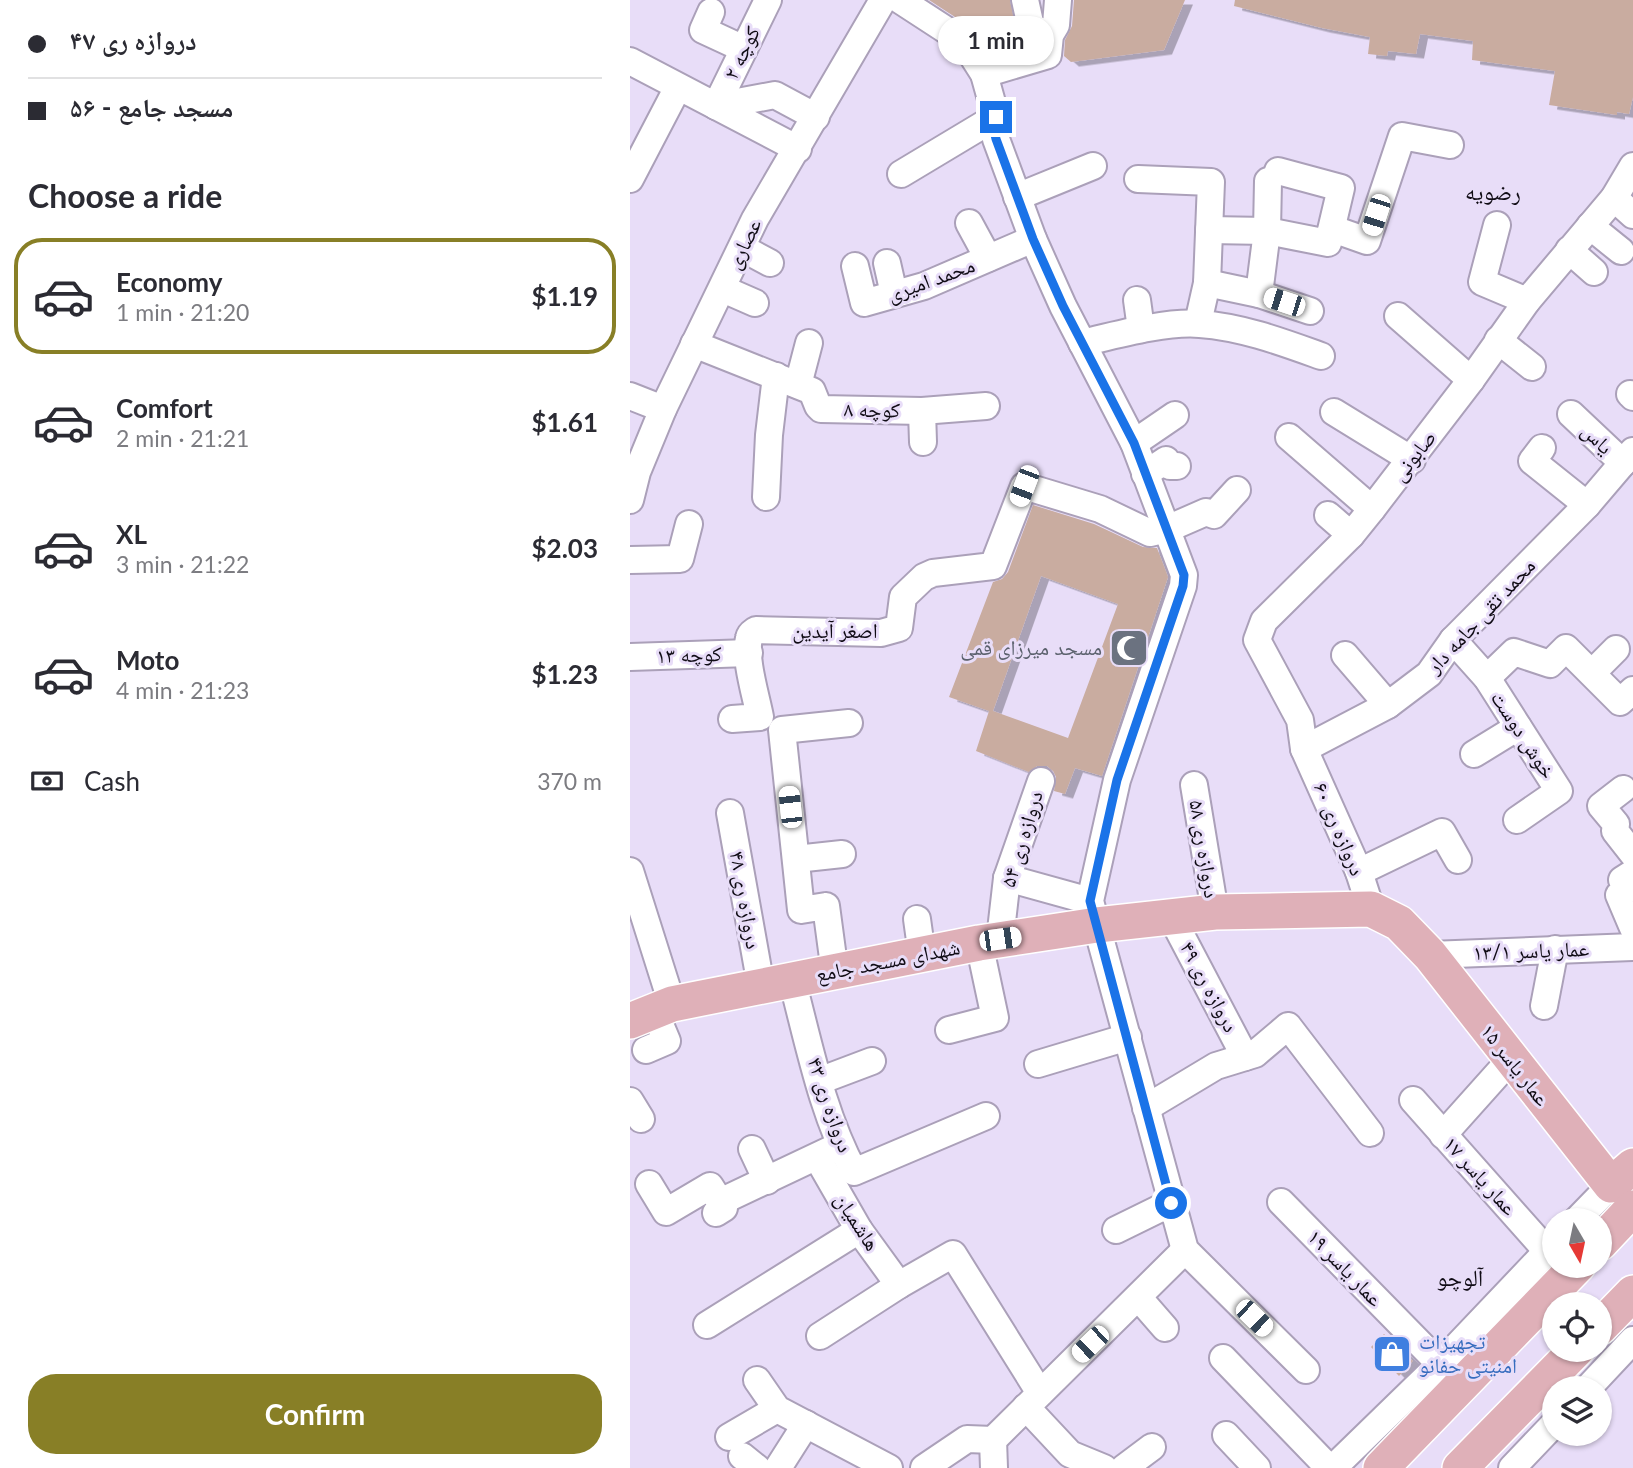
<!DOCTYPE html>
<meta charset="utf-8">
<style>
:root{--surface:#fff;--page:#f2f2f3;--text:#2b2b33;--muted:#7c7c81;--line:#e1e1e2;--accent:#887f26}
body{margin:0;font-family:Lato,"Noto Naskh Arabic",sans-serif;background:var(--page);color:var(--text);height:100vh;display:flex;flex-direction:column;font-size:26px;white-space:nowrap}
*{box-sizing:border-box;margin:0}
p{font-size:23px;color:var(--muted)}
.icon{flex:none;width:38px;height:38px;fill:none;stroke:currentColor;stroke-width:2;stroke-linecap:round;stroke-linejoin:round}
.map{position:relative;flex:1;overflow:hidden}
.drawer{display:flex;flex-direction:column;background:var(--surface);width:630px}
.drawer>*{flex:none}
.top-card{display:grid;align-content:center;height:154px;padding:0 28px;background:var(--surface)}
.needle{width:46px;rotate:171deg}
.tools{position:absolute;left:912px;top:1208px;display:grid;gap:14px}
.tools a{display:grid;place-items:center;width:70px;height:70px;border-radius:50%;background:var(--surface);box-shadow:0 2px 5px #0004;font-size:35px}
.end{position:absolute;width:32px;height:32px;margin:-16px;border:9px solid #1a73e8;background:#fff;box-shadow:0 0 0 4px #fff}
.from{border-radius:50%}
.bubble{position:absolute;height:49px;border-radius:24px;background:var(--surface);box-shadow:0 2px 5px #0004;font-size:23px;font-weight:700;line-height:49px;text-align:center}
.car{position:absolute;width:21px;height:42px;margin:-21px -10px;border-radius:9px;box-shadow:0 0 5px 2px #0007;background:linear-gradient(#fff 24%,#345 0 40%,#fff 0 76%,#345 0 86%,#fff 0)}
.top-card b{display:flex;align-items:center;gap:24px;height:66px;font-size:26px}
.top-card b+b{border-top:2px solid var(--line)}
.top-card i{width:18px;height:18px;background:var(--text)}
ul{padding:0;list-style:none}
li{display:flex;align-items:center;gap:21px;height:116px;margin:0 14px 10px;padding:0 14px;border:4px solid transparent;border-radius:28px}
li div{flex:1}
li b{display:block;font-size:26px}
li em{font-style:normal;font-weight:700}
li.active{border-color:var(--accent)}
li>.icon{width:63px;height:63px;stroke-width:1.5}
h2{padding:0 28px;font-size:32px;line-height:84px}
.pay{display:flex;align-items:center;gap:18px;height:77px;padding:0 28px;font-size:26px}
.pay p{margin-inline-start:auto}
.button{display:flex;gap:14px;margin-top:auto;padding:14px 28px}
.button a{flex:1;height:80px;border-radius:28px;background:var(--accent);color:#fff;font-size:28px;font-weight:700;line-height:80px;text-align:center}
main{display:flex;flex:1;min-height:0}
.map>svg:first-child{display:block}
</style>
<main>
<section class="drawer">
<div class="top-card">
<b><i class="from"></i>دروازه ری ۴۷</b>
<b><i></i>۵۶ - مسجد جامع</b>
</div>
<h2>Choose a ride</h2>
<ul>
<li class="active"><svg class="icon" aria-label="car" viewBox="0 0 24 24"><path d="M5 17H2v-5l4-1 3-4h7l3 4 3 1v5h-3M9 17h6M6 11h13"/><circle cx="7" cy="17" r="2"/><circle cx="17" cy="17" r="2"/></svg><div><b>Economy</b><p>1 min · 21:20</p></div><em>$1.19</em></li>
<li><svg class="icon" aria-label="car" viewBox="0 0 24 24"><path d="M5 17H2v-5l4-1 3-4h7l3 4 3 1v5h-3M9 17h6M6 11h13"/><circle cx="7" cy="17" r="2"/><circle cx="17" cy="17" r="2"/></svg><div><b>Comfort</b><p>2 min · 21:21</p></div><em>$1.61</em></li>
<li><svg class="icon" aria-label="car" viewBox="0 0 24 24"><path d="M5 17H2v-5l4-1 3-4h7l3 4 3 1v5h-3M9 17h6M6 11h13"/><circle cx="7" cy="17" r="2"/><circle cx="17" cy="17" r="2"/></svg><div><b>XL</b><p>3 min · 21:22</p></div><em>$2.03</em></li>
<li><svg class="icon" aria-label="car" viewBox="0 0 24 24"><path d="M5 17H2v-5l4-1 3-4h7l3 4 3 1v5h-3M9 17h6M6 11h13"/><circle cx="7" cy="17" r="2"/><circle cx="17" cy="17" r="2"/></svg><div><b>Moto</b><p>4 min · 21:23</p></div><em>$1.23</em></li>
</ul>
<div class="pay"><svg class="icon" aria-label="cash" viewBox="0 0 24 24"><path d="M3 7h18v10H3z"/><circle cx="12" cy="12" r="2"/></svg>Cash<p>370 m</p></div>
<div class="button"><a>Confirm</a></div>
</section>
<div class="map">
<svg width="1003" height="1468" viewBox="0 0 1003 1468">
<defs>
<filter id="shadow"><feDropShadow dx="8" dy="4.5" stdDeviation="0" flood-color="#0004"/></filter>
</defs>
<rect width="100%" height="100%" fill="#e8ddf8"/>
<g fill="#c9aca0" fill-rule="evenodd" filter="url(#shadow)">
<path d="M299,0h81l6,31 3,7 9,6 -37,12 -6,-12 -13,-16z"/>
<path d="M444,0h111l-21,50 -93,12 -7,-6 1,-16 7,-14z"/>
<path d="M605,0h398v97l-4,17 -12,-2v3l-68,-10 6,-34 -83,-11 1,-19 -53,-7 -4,20 -28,-3 -1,5 -19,-2 2,-17 -48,-9 -88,-22z"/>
<path d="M403,505l61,19 49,23 14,1 11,29 -66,199 -27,-8 -10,26 -11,-3 2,-14 -3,-6 -6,-5h-10l-8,6 -53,-21 13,-40 -40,-14 44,-115 9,-3 6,-7zM411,576l77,28 -50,134 -75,-27z"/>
<path d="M754,1334l29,27 -14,15 -28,-29z"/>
</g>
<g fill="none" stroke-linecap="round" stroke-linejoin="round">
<g stroke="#aba0b9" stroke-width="30">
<g id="minor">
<path d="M270,0l63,41 21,33 12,43 -2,13 2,9 37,100 30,67 71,137 50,132 -1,11 -66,194 -27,121 95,349 121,120"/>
<path d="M395,0l6,27 19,8"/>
<path d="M81,12l-8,18 41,19"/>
<path d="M0,61l168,88"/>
<path d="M354,74l64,-19 2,-20 6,-10 2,-25"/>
<path d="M86,106l52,-106"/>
<path d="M86,106l59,-11 41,22"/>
<path d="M271,174l95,-57"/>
<path d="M0,179l48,-92"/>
<path d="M508,179l73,3 -4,101 -9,40"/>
<path d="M387,197l76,-31"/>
<path d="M984,198l19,17"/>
<path d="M339,223l19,35"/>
<path d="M867,225l-15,57 45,19"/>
<path d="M960,226l31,25"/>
<path d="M703,229l34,12 35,-105 48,9"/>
<path d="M579,230l58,1 61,12 13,-55 -63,-17"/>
<path d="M112,248l28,15"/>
<path d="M939,250l25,22"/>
<path d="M257,263l7,31"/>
<path d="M225,266l9,37 60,-17 109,-47"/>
<path d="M577,283l52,11 51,17"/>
<path d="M93,289l32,14"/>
<path d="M629,294l8,-63 1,-50"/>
<path d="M507,300l4,29"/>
<path d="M768,316l73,64"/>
<path d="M868,340l34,27"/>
<path d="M452,343c34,-8 84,-22 118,-19 42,3 82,18 121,32"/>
<path d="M64,344l118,47 6,15 3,3 101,2 64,-5"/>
<path d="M168,385l11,-42"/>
<path d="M1000,394l3,3"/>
<path d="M0,396l33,13"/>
<path d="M292,411l1,31"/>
<path d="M704,412l78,48"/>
<path d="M941,414l52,49"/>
<path d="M659,437l83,72"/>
<path d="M504,443l41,-28"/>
<path d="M912,448l-10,13 55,44"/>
<path d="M515,474l21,-14 4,6h7"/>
<path d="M136,497l3,-62 7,-59"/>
<path d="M0,500l7,-28 26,-63 92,-190 128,-219"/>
<path d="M698,515l23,20"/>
<path d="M0,560l50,-1 9,-35"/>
<path d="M823,640l34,38 72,113 -42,29"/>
<path d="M715,655l43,50"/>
<path d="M0,657l119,-4"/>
<path d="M962,673l24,-24"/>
<path d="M857,678l27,-26 36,12 16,-16 54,54 13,-12"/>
<path d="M102,719l28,-2c-4,-21 -16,-59 -11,-79 1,-5 3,-5 7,-8l125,3 18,-5 4,-31 21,-20 9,-4 60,-7 31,-80 76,23 50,24 17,-4 39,-17 8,3 23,-25"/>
<path d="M674,749l84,-44 41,-31 24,-34 134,-135 46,-54"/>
<path d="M844,754l44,-27"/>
<path d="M564,785l21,127"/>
<path d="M993,789l-22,17 15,18 -1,7 18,23"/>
<path d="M100,813l31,173"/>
<path d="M166,859l46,-5"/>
<path d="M0,871l42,133"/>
<path d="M729,872l83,-40 16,28"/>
<path d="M1003,873l-11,7 5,10 -8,5 14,33"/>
<path d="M377,878l83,23"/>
<path d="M741,909l-12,-37 -55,-123 -4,-29 -43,-80 7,-19 87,-86 21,-26 99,-129 56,-79 87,-103 19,-32"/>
<path d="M542,918l73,139"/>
<path d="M287,919l5,36"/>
<path d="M370,939l7,-61 34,-97"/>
<path d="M800,955l203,-8"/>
<path d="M205,973l-9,-67 -25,4 -19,-180 67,-7"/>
<path d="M162,980c17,64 30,133 62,192l132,-56"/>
<path d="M914,1006l11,-57"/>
<path d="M319,1030l46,-12 -16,-75"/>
<path d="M16,1050l21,-9 -13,-31"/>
<path d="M408,1064l90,-27"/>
<path d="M189,1081l53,-20"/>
<path d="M783,1100l134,151"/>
<path d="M0,1101l11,18"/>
<path d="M516,1108l70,-42 39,-12 33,-28 82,107"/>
<path d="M813,1135l68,-76"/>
<path d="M122,1149l15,32"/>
<path d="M187,1157l42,73 40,55"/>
<path d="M19,1184l17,28 44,-26 14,22 -8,5"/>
<path d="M90,1202l112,-53"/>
<path d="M651,1202l159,162"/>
<path d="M947,1220l34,-35"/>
<path d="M486,1230l55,-27"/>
<path d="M508,1297l27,31"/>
<path d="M77,1325l152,-95"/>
<path d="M190,1336l79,-51 54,-31 87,139"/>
<path d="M593,1358l106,110"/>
<path d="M127,1380l20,29 112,59"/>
<path d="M958,1388l45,-48"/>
<path d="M396,1407l44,47 34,14"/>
<path d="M596,1435l31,33"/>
<path d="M99,1437l48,-28"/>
<path d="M363,1440l192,-190"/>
<path d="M363,1440l1,28"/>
<path d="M112,1456l15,12"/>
<path d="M148,1468l28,-44"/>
<path d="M294,1468l43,-29 26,1"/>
<path d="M494,1468l28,-21"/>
<path d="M703,1468l107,-104 114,-120"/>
<path d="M882,1468l42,-44"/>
</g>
</g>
<g stroke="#fff" stroke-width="38">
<g id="major">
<path d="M0,1021l42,-17 307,-61 118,-18 118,-13 156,-3 28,14 31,32 181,230 22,-19"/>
<path d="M970,1243l33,-35"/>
<path d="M970,1327l33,-34"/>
<path d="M751,1468l197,-203"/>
<path d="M830,1468l117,-119"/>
</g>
</g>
<use href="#minor" stroke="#fff" stroke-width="26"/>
<use href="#major" stroke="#dfb0b8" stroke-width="35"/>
</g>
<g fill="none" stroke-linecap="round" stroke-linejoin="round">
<path stroke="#1a73e8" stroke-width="9" d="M366,117l-2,13 2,9 37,100 30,67 71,137 50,132 -1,11 -66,194 -27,121 81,302"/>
</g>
<defs>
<g id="mosque-square" transform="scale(2.0125)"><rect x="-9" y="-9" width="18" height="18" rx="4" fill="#6b7280" stroke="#e8ddf8"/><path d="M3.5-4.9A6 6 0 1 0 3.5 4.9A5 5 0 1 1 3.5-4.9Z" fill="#fff"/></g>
<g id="shop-square" transform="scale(2.0125)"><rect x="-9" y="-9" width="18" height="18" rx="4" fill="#3f7fe0" stroke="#e8ddf8"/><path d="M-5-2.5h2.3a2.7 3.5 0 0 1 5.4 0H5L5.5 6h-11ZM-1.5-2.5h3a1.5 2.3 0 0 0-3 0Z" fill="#fff"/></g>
</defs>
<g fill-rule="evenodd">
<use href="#mosque-square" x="499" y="648"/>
<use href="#shop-square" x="762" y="1354"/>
</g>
<g text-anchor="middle" stroke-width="6" stroke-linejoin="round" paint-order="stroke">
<g font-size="21" fill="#100c15" stroke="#e8ddf8">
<text transform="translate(112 53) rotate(-64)" y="7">کوچه ۲</text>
<text transform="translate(114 244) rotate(-64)" y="7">عصاری</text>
<text transform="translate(301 280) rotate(-20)" y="7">محمد امیری</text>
<text transform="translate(242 410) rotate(1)" y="7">کوچه ۸</text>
<text transform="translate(967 439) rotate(44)" y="7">یاس</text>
<text transform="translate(784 456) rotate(-52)" y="7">صابونی</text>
<text transform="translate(851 616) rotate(-47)" y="7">محمد تقی جامه دار</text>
<text x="205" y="638">اصغر آیدین</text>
<text transform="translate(59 655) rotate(-2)" y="7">کوچه ۱۳</text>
<text transform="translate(893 735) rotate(57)" y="7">خوش دوست</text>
<text transform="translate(709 829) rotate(67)" y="7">دروازه ری ۶۰</text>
<text transform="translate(392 839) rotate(-73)" y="7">دروازه ری ۵۴</text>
<text transform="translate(574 849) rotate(81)" y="7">دروازه ری ۵۸</text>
<text transform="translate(115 900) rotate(80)" y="7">دروازه ری ۴۸</text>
<text transform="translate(901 951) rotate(-2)" y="7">عمار یاسر ۱۳/۱</text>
<text transform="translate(258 961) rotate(-11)" y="7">شهدای مسجد جامع</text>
<text transform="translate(579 987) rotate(62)" y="7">دروازه ری ۴۹</text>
<text transform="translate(885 1065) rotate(52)" y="7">عمار یاسر ۱۵</text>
<text transform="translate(200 1105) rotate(71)" y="7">دروازه ری ۴۳</text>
<text transform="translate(850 1176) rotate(48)" y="7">عمار یاسر ۱۷</text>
<text transform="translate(227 1222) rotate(57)" y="7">هاشمیان</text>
<text transform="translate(715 1268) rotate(46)" y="7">عمار یاسر ۱۹</text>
</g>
<g font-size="21" fill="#5b616d" stroke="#e8ddf8" text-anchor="end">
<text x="472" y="655">مسجد میرزای قمی</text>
</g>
<g font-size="21" fill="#366cbe" stroke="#e8ddf8" text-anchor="start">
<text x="789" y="1349">تجهیزات<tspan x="789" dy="24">امنیتی حفانو</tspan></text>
</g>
<g font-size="23" fill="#100c15" stroke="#e8ddf8">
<text x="863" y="200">رضویه</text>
<text x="830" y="1286">آلوچو</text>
</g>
</g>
</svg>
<div class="tools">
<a><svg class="needle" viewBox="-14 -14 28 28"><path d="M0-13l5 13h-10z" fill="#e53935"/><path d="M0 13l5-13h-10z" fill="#7c7c81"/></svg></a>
<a><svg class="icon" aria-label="locate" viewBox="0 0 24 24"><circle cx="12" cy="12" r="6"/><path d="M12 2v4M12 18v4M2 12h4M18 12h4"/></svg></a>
<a><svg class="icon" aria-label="layers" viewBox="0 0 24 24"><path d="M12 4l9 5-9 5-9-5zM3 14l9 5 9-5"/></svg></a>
</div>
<i class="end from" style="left:541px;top:1203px"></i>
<i class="end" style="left:366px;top:117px"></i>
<div class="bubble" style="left:308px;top:16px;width:116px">1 min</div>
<i class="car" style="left:746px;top:215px;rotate:198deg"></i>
<i class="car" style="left:654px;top:302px;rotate:288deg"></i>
<i class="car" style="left:394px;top:486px;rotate:201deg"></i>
<i class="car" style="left:160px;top:807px;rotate:354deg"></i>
<i class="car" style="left:370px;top:939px;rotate:82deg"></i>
<i class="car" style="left:624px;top:1318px;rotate:134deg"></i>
<i class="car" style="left:460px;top:1344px;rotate:226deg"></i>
</div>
</main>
